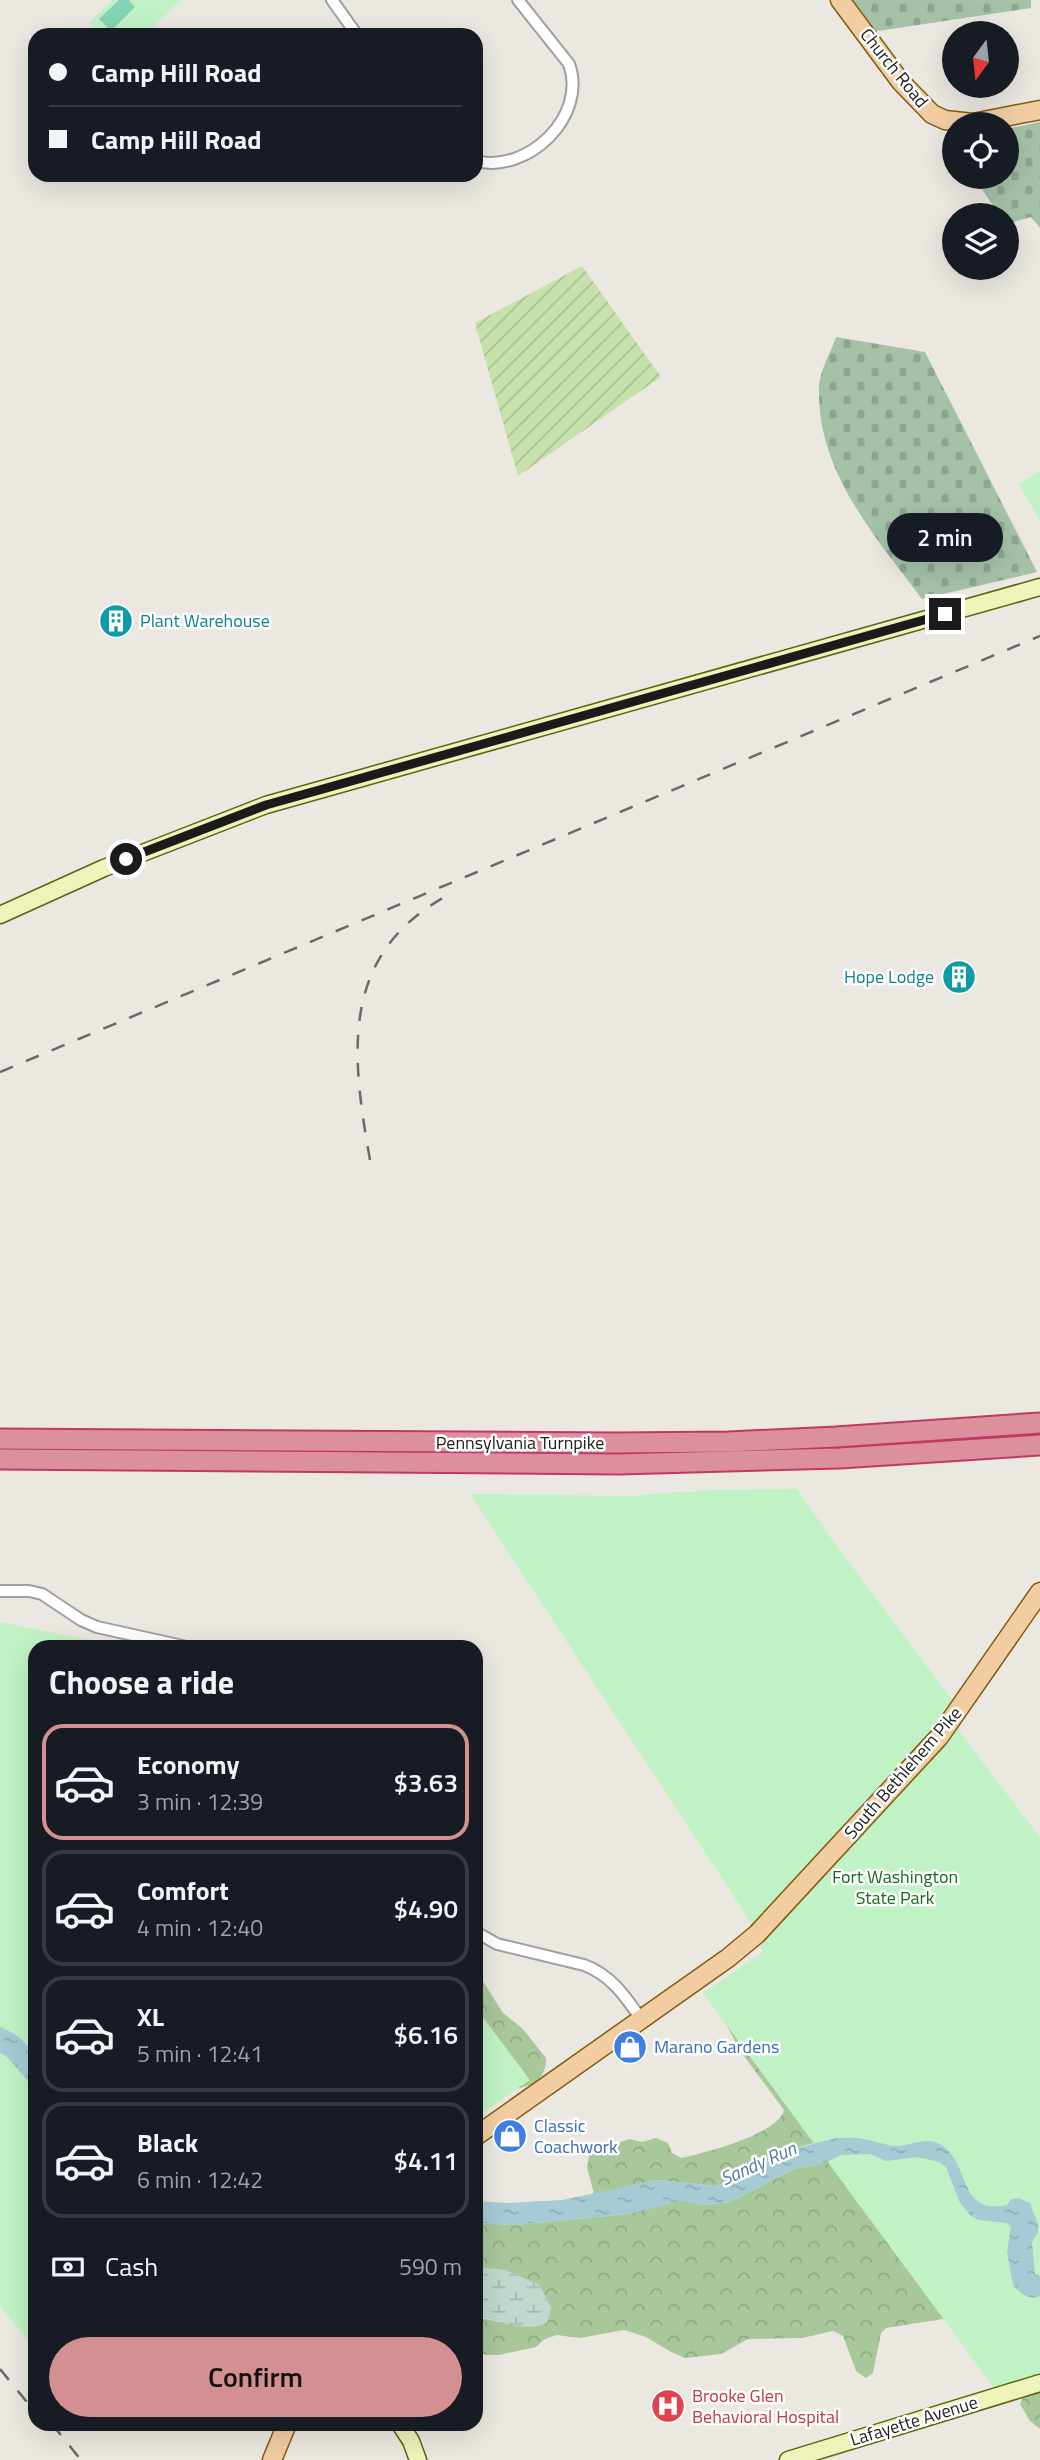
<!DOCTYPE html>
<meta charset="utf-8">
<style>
:root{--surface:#171b24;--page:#20242c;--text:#f1f3f6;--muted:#9ea1a6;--line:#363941;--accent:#d48f92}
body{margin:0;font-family:"Titillium Web",sans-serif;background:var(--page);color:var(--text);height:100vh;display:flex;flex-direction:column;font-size:26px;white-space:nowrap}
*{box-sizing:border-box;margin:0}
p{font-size:23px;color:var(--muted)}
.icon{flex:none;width:38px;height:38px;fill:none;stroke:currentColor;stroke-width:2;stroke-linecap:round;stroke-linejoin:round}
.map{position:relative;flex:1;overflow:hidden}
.details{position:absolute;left:28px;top:1640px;width:455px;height:791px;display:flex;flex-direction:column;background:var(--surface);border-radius:21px;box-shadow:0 7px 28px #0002}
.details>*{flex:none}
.banner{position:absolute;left:28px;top:28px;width:455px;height:154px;border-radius:21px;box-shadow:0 7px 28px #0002;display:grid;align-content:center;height:154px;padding:0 21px;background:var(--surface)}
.needle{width:46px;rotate:195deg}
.controls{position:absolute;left:942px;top:21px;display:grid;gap:14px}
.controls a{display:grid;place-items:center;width:77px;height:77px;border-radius:50%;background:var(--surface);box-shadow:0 7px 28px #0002;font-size:35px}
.end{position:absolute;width:32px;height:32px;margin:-16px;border:9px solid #1b1b1b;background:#fff;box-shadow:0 0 0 4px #fff}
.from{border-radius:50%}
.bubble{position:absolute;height:49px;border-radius:24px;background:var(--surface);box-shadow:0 7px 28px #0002;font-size:23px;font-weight:600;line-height:49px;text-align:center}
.banner b{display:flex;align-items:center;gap:24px;height:66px;font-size:26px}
.banner b+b{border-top:2px solid var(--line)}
.banner i{width:18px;height:18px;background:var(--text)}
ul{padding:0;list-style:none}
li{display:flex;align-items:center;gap:21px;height:116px;margin:0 14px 10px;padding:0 7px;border:4px solid var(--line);border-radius:21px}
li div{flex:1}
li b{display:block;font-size:26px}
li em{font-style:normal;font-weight:600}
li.current{border-color:var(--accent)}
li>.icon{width:63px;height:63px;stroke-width:1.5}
h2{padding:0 21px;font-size:32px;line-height:84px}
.pay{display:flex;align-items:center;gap:18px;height:77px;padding:0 21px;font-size:26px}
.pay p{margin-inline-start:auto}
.action{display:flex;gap:14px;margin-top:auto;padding:14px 21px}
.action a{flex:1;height:80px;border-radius:42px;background:var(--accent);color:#111;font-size:28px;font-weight:600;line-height:80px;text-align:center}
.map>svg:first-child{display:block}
</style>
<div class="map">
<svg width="1040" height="2460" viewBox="0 0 1040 2460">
<defs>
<pattern id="forest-crowns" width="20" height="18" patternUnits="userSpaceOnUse" patternTransform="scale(1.75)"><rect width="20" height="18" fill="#a8c79a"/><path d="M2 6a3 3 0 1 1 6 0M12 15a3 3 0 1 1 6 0" fill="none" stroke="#90aa84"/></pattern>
<pattern id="wetland-marsh" width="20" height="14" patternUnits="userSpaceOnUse" patternTransform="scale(1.75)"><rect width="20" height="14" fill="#c0d8cd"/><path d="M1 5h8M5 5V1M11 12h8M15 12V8" fill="none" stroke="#a4b9af"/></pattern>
<pattern id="cemetery-stones" width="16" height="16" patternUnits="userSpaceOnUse" patternTransform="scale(1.75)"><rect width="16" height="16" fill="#a5c2a9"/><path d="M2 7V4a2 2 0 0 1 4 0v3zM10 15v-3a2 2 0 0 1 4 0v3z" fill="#8da691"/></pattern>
<pattern id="garden-furrows" width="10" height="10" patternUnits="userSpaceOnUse" patternTransform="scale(1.75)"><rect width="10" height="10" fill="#c7e1ac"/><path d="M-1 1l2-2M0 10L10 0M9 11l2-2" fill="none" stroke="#aac093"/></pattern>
<pattern id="water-ripples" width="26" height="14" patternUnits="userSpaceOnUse" patternTransform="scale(1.75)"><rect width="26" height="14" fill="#a6cbd5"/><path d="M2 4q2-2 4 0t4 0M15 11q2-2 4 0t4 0" fill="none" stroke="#8eaeb6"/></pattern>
</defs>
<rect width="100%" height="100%" fill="#ebe8e1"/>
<g fill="url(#forest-crowns)">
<path d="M476,1970l27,43 19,15 24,30c1,37 -46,32 -70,31z"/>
<path d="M720,2013l97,129 -35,10 -39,25 -28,9 -58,-6 -63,14 -7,-27 2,-11 3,-7 7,-4 19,-2 11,-4 13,3 14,-4 12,5 4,10 9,5c23,-5 98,-24 103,-48l-43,-58z"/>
<path d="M841,2155l108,163 -63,10 -5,5 -8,40 -7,5 -10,-7 -13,-35 -10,-5 -31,7 -54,1 -27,15 -26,3 -10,1 -14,-6 -25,-15 -22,-7 -44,8 -23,-3 -12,4 -9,8 -37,8h-13l-10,-4v-34l23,5 52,-14 -12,-23c-21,-8 -40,-21 -63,-14v-48l38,2 114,-11 53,-14 24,5 25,-3 64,-33 33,-7z"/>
<path d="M1040,2391v38l-10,-8 -10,-17 3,-6z"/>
</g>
<path fill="url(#wetland-marsh)" d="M487,2268l18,2 34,15 12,24 -4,14c-21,11 -49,-4 -71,-6v-46z"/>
<g fill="url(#cemetery-stones)">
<path d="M848,0h183v8l-160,24z"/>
<path d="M1040,122v106l-9,-11 -25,7v-9h-7l-25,-38h32v-48z"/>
<path d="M836,337l89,15 112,220 -115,27c-47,-63 -105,-127 -103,-211 0,-16 12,-36 17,-51z"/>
</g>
<g fill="#c1f2c5">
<path d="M113,0h68l-36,35h-43l-13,-12z"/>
<path d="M1039,471l1,2v48l-21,-37z"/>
<path d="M797,1489l34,49 122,163 8,33 79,103v538l-45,14 -292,-396 60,-41 -11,-28 -282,-430 159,2 83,-6z"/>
<path d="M0,1622l125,25h-90v702l-35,-43z"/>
<path d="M476,2008l54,72 -54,37z"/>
</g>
<path fill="url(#garden-furrows)" d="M582,266l79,111 -143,99 -43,-153z"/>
<path fill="#87d3b5" d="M119,0h10l6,7 -24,24 -12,-12z"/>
<g fill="url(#water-ripples)">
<path d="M0,2027c34,14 35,29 35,62l-28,-32 -7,-4z"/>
<path d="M836,2138c9,0 19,-1 28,1 10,2 21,6 31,7 15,0 30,-9 43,-3 34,17 18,73 69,62l4,-6 8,-1 11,5 8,21v8l-6,10 3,32 5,2v20c-11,5 -20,-3 -27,-11l-6,-33 4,-25 -5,-4 -27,-3 -8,-4 -11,-13 -14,-36 -7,-5 -22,-5 -31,4 -16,-7 -29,1 -14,7 -33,7 -64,33 -25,3 -24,-4 -53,13 -114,11 -38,-2v-22l30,2 56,-3 95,-20 58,6 28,-9 39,-25z"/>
</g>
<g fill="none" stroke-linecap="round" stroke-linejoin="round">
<g stroke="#9f9f9f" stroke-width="14">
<g id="street">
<path d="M332,0l25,35"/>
<path d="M476,161c52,13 112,-45 93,-97l-51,-64"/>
<path d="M0,1591h29l13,3 39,26 16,7 90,20"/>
<path d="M476,1932l21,12 87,21c27,10 41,31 57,54"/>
</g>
</g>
<g stroke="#5c6410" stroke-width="19">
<g id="secondary">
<path d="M0,915l104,-47 162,-63 774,-218"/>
<path d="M400,2424l11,17 7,19"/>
<path d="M788,2460l252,-77"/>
</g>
</g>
<g stroke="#835b0f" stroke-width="21">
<g id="primary">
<path d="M840,0l61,82 31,32 13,6 28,3 67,-13"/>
<path d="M476,2136l252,-178 29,-24 182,-197 101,-145"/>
<path d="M272,2460l15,-36"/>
</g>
</g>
<g stroke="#c23668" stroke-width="23">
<g id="highway">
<path d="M0,1439l617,4 111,-1 108,-5 204,-14"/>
<path d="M0,1459l619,5 221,-6 200,-13"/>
</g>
</g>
<use href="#street" stroke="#fff" stroke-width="10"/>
<use href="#secondary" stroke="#eff2b9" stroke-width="16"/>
<use href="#primary" stroke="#f1cda1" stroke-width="18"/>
<use href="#highway" stroke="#dc909f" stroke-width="19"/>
<g stroke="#696969" stroke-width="2.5" stroke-dasharray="14 14" stroke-linecap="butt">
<path d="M0,1072l1040,-436"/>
<path d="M370,1160c-19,-107 -31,-207 80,-266"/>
<path d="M0,2369l35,43"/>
<path d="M52,2424l29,36"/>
</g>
</g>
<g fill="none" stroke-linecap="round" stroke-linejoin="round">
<path stroke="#1b1b1b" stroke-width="9" d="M126,859l140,-54 679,-191"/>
</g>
<defs>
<g id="building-disc" transform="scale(1.75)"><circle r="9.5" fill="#0f9aa8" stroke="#fff"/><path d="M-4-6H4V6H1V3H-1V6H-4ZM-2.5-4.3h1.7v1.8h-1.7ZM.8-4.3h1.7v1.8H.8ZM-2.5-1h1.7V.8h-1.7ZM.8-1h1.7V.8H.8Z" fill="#fff"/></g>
<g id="shop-disc" transform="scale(1.75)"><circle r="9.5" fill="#3f7fe0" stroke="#fff"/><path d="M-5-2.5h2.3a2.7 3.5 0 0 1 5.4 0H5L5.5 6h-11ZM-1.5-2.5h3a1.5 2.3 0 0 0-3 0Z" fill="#fff"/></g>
<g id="hospital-disc" transform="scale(1.75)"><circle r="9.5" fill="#e0444e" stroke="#fff"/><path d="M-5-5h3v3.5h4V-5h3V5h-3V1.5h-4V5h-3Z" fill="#fff"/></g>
</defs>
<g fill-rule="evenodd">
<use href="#building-disc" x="116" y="621"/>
<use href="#building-disc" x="959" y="977"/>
<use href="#shop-disc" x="630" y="2047"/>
<use href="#shop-disc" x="510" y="2136"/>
<use href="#hospital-disc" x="668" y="2406"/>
</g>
<g text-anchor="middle" stroke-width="5" stroke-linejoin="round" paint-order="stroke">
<g font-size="18" fill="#1b1b1b" stroke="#fff">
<text transform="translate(894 68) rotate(51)" y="6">Church Road</text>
<text x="520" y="1449">Pennsylvania Turnpike</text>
<text transform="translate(903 1773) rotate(-49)" y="6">South Bethlehem Pike</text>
<text transform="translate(914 2421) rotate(-17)" y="6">Lafayette Avenue</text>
</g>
<g font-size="18" fill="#0d838f" stroke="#fff" text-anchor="start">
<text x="140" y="627">Plant Warehouse</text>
<text x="934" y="983" text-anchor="end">Hope Lodge</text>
</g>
<g font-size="18" fill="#166c1c" stroke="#fff">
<text x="895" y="1883">Fort Washington<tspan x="895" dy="21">State Park</tspan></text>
</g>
<g font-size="18" fill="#366cbe" stroke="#fff" text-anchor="start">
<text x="654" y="2053">Marano Gardens</text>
<text x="534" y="2132">Classic<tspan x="534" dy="21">Coachwork</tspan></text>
</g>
<g font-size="18" fill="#be3a42" stroke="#fff" text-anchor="start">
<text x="692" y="2402">Brooke Glen<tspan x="692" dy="21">Behavioral Hospital</tspan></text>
</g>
<g font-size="19" font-style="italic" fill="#537a9f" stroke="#fff">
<text transform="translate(758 2163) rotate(-24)" y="7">Sandy Run</text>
</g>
</g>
</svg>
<div class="controls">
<a><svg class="needle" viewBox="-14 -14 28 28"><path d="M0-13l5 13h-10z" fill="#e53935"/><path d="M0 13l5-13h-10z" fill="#9ea1a6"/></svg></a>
<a><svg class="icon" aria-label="locate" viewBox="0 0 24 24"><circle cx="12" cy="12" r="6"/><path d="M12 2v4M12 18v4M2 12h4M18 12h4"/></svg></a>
<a><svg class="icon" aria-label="layers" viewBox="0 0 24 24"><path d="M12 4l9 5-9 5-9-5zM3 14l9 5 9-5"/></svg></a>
</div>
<i class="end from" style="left:126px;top:859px"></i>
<i class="end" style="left:945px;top:614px"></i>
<div class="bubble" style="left:887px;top:513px;width:116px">2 min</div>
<div class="banner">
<b><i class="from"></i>Camp Hill Road</b>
<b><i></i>Camp Hill Road</b>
</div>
<section class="details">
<h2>Choose a ride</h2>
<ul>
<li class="current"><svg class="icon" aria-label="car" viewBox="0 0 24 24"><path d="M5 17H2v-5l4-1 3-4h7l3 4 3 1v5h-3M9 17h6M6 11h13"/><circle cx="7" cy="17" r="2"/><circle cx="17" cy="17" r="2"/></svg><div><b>Economy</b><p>3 min · 12:39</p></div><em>$3.63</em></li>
<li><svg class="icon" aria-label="car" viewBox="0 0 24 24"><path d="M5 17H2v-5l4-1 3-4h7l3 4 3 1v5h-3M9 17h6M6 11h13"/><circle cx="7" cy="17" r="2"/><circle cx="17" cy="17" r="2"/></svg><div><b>Comfort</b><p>4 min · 12:40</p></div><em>$4.90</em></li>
<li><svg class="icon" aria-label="car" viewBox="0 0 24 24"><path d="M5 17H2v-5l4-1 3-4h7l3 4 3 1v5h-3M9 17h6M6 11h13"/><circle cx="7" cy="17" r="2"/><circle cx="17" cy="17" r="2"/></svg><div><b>XL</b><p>5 min · 12:41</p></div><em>$6.16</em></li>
<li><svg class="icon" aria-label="car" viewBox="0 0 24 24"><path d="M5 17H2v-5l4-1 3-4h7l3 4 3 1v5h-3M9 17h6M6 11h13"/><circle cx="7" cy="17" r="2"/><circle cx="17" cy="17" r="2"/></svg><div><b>Black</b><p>6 min · 12:42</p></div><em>$4.11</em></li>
</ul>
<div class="pay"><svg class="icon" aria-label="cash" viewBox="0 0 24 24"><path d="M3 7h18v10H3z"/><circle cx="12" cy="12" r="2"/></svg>Cash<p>590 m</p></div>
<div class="action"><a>Confirm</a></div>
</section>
</div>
